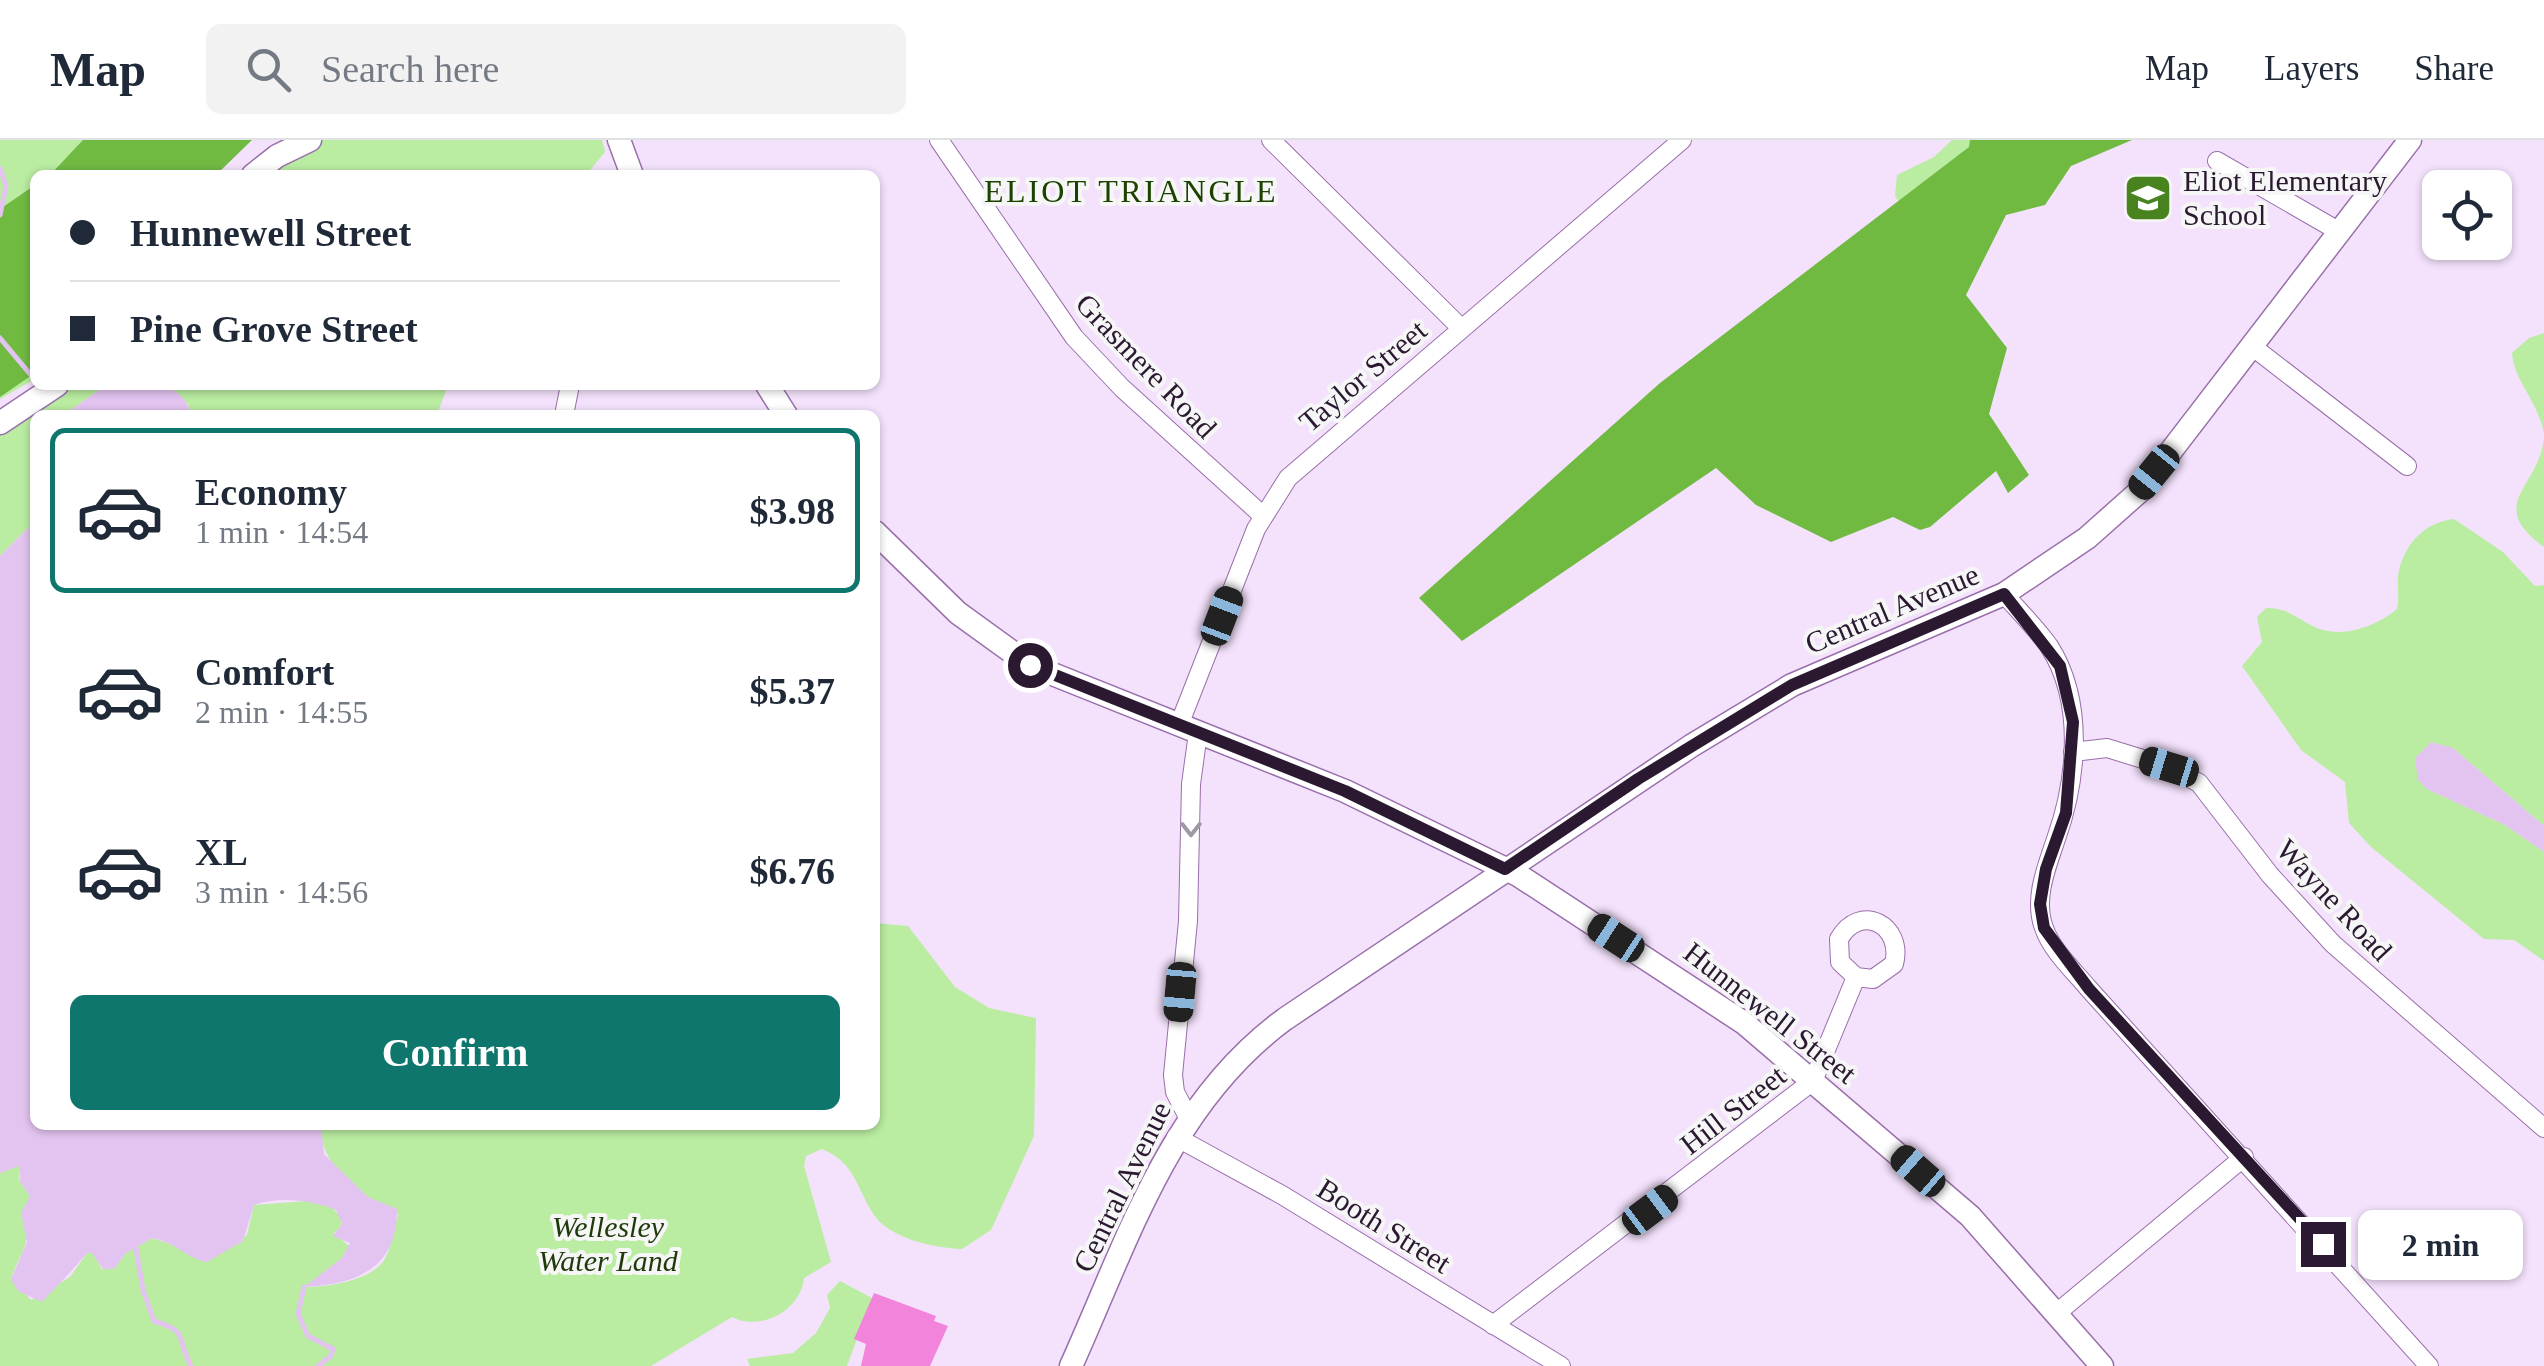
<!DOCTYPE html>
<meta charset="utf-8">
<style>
:root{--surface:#fff;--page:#f2f2f3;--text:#1f2937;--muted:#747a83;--line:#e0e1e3;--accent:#0f766e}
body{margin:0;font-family:Georgia,serif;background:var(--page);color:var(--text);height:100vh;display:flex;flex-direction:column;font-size:38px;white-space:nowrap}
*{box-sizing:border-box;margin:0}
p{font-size:32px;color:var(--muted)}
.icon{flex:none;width:55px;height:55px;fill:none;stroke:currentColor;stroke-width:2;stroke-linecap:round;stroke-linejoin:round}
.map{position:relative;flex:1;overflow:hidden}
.drawer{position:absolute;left:30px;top:270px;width:850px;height:720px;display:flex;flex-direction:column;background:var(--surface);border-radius:15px;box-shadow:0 2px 8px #0004}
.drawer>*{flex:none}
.hud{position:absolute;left:30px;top:30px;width:850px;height:220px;border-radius:15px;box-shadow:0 2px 8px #0004;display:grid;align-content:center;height:220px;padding:0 40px;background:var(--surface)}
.tools{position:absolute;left:2422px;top:30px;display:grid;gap:20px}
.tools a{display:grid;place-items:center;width:90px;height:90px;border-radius:15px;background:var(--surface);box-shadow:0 2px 8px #0004;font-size:50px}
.end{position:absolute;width:45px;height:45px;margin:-22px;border:12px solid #2b1932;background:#fff;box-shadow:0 0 0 5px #fff}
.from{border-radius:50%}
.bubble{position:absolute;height:70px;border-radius:15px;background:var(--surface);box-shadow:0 2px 8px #0004;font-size:32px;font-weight:700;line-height:70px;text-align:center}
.car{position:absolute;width:30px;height:60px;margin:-30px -15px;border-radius:12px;box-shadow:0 0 8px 2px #0007;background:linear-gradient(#222 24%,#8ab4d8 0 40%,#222 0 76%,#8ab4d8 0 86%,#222 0)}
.hud b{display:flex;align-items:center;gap:35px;height:95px;font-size:38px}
.hud b+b{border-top:2px solid var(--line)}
.hud i{width:25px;height:25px;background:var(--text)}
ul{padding:18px 0 0;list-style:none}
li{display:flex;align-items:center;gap:30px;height:165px;margin:0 20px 15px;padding:0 20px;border:5px solid transparent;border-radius:15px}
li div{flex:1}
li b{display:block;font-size:38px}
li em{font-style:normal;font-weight:700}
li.current{border-color:var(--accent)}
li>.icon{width:90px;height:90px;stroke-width:1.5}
.primary-button{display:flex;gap:20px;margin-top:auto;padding:20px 40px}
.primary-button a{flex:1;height:115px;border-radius:15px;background:var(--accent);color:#fff;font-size:40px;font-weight:700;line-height:115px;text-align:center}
header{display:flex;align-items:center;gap:60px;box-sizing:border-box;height:140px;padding:0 50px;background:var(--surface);border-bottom:2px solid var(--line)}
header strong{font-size:48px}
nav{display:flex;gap:55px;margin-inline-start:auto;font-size:35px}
.search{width:700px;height:90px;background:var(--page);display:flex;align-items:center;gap:25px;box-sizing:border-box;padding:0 35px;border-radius:15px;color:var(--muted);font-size:38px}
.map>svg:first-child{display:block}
</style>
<header>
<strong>Map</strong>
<div class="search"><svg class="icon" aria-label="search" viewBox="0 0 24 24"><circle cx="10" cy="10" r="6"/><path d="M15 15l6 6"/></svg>Search here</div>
<nav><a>Map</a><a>Layers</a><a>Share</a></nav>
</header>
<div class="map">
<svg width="2544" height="1226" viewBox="0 0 2544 1226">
<rect width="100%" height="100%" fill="#f4e2fc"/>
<g fill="#baeca1">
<path d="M0,0h83l-29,33 -19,2 -5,14 5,12v178l-35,20z"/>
<path d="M304,0h298l3,12 -19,23h-335z"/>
<path d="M1952,0h51l-100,68 -8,-12 2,-21 37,-18z"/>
<path d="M2544,193v100c-7,-34 -30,-52 -32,-80l17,-15z"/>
<path d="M61,245h45l-42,30h-29v106l-35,35v-130z"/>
<path d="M165,245h283l-11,30h-246l-3,-11z"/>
<path d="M2544,297v110c-60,-44 -4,-59 0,-110z"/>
<path d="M2454,379l49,33 32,34 9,-1v241l-91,-78 -26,41 78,36 39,27v109l-30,-21 -30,-1 -113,-92 -22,-24 -4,-41 -44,-32 -59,-84 20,-24 -5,-25 9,-9c20,0 26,7 43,16 28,17 65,4 88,-15 3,-12 -1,-26 2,-39 7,-28 27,-48 55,-51z"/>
<path d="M875,783l33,3 47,61 34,21 47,10 -2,118 -43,94 -29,19c-26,-1 -72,-10 -88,-34 -18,-27 -18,-52 -52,-66l-16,7 -2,10 27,96 -27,16c-3,32 -43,54 -72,39l-81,49h-651v-193l19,-8v14l11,17 -8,21c14,22 -5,41 -11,62l20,21 39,-23 17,-24 5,-1 10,17h12l12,-16 26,-15 31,10 24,14 40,-27 7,-30 52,-4 26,6 9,11v9l-7,6 15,13 -7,12 -37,29c22,0 63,-6 78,-25 9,-13 10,-32 15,-47 -11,-14 -20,-11 -33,-20 -24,-18 -46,-41 -44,-70h554z"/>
<path d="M840,1141l32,17 -25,68h-97l-3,-7 46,-6 23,-20 14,-25 -3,-13z"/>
</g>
<g fill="#70ba42">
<path d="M83,0h169l-36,35h-166z"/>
<path d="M1970,0h162l-61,26 -26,39 -39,10 -40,80 41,53 -18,66 40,61 -21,18 -12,-22 -66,56 -10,3 -27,-13 -62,25 -75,-37 -40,-37 -254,173 -43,-43 241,-215 309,-236z"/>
<path d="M35,45v188l-35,24v-188z"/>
</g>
<g fill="#e3c4f0">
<path d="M106,245c32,0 76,-10 85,30h-127z"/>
<path d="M35,381v604h286l3,29 44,43 29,12c0,60 -40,75 -93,78l38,-29 8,-15 -17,-7 9,-12 -6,-14c-24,-10 -57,-14 -82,-5l-11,36 -36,21c-19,-3 -32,-20 -55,-24l-26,15 -12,16h-11l-11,-16h-5c-15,18 -30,33 -45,49l-24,-11 -7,-12 16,-37 -6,-29 9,-17 -10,-14 -1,-16 -19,7v-617z"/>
<path d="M2431,602l22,6 91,78v26l-39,-27 -78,-36 -9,-9 -3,-22z"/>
</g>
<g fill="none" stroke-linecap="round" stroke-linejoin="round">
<g stroke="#e3c4f0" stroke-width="5">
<path d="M0,28l6,18 -6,29"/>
<path d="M0,198l35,42"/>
<path d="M136,1108l7,42 11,31c36,11 21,15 37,45"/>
<path d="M304,1147l-6,27 10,22 25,13 -2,7 -13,10"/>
</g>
</g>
<path fill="#f284db" d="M874,1153l62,23 -2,5 14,5 -18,40h-69l5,-22 -12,-5z"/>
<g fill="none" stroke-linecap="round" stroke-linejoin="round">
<g stroke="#996fab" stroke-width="20">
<g id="street">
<path d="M939,0l135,197 48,51 140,127"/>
<path d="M1271,0l190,188"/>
<path d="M2217,21l123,71"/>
<path d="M2253,207l154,119"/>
<path d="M564,275l6,-30"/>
<path d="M2004,454c15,17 32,34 45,52 36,56 28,134 7,193 -9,27 -23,60 -12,89 8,23 30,43 45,61l340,377"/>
<path d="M1179,585l77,-196 32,-51 394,-338"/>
<path d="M2073,612l34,-4 62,19 30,16 71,92 63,69 211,184"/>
<path d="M1188,977l-13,-25 -2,-17 15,-154 3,-137 7,-51"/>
<path d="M1176,997l106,58 279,171"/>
<path d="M2058,1172l186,-155"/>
<path d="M1493,1185l320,-244 43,-104 17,2 21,-15c10,-39 -34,-62 -55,-25l1,23 16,15"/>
</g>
</g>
<g stroke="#996fab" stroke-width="25">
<g id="secondary">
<path d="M619,0l13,35"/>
<path d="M253,35l24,-19 33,-16"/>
<path d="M767,245l19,30"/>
<path d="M0,283l57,-38"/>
<path d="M875,392l83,81 72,52 315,126 173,84 226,148 226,193 132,150"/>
<path d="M1071,1226c57,-126 98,-262 214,-347l406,-273 101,-61 212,-91 83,-56 54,-48 269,-350"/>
</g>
</g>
<use href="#street" stroke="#fff" stroke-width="18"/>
<use href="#secondary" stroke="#fff" stroke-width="22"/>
</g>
<defs><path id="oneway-chevron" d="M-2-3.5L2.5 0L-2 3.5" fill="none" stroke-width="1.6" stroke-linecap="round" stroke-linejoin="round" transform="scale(2.5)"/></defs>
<use stroke="#a098a3" href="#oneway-chevron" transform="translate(1191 689) rotate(90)"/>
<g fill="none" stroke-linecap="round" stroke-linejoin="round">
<path stroke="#2b1932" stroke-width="12" d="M1030,525l315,126 160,78 133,-90 154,-94 212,-91 56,72 13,56 -7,91 -20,56 -6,35 4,24 45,61 234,255"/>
</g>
<defs>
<g id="school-square" transform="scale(2.5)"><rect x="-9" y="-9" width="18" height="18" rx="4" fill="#488320" stroke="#f6f6f6"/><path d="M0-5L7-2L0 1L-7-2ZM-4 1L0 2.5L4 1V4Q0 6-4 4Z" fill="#fff"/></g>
</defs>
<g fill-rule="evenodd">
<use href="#school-square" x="2148" y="58"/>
</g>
<g text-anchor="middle" stroke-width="8" stroke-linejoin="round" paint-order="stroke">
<g font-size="30" fill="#2b1932" stroke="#f6f6f6" text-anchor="start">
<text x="2183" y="51">Eliot Elementary<tspan x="2183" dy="34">School</tspan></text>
</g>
<g font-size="30" fill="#2b1932" stroke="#f6f6f6">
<text transform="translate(1146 226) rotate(46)" y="10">Grasmere Road</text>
<text transform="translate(1363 236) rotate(-40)" y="10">Taylor Street</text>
<text transform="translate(1892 469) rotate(-23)" y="10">Central Avenue</text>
<text transform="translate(2334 760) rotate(47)" y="10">Wayne Road</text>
<text transform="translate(1770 873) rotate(38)" y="10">Hunnewell Street</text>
<text transform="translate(1733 970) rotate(-38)" y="10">Hill Street</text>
<text transform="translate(1122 1047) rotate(-64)" y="10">Central Avenue</text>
<text transform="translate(1384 1086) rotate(32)" y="10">Booth Street</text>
</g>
<g font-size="30" font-style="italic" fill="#1e3a0b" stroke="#f6f6f6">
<text x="608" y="1097">Wellesley<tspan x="608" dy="34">Water Land</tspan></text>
</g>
<g font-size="32" letter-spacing="2.5" fill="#1c4100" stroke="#f6f6f6">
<text x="1131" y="62">ELIOT TRIANGLE</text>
</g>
</g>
</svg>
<div class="tools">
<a><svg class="icon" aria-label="locate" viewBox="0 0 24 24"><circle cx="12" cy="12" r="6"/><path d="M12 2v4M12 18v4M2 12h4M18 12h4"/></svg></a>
</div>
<i class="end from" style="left:1030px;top:525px"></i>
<i class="end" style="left:2323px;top:1104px"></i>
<div class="bubble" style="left:2358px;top:1070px;width:165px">2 min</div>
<i class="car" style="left:2154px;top:332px;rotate:219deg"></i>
<i class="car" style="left:1222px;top:476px;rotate:21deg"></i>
<i class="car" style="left:2169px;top:627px;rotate:287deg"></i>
<i class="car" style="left:1616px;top:798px;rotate:303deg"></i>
<i class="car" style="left:1180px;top:852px;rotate:185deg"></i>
<i class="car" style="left:1918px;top:1031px;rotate:311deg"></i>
<i class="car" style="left:1650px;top:1070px;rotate:53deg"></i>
<div class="hud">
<b><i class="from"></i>Hunnewell Street</b>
<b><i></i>Pine Grove Street</b>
</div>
<section class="drawer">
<ul>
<li class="current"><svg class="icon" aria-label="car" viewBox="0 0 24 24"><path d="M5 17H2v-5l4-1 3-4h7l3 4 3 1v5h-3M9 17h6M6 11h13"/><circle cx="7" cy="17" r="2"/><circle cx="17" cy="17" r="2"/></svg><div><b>Economy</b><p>1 min · 14:54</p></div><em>$3.98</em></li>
<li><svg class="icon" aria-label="car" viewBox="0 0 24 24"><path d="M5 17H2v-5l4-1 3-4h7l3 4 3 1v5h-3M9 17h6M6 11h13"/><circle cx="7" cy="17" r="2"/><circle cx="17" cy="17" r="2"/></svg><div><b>Comfort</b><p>2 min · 14:55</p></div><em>$5.37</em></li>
<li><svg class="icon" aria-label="car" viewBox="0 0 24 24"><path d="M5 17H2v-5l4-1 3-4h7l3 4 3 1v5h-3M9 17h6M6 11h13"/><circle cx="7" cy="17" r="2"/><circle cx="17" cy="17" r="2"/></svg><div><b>XL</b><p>3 min · 14:56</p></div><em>$6.76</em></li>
</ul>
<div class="primary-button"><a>Confirm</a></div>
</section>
</div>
